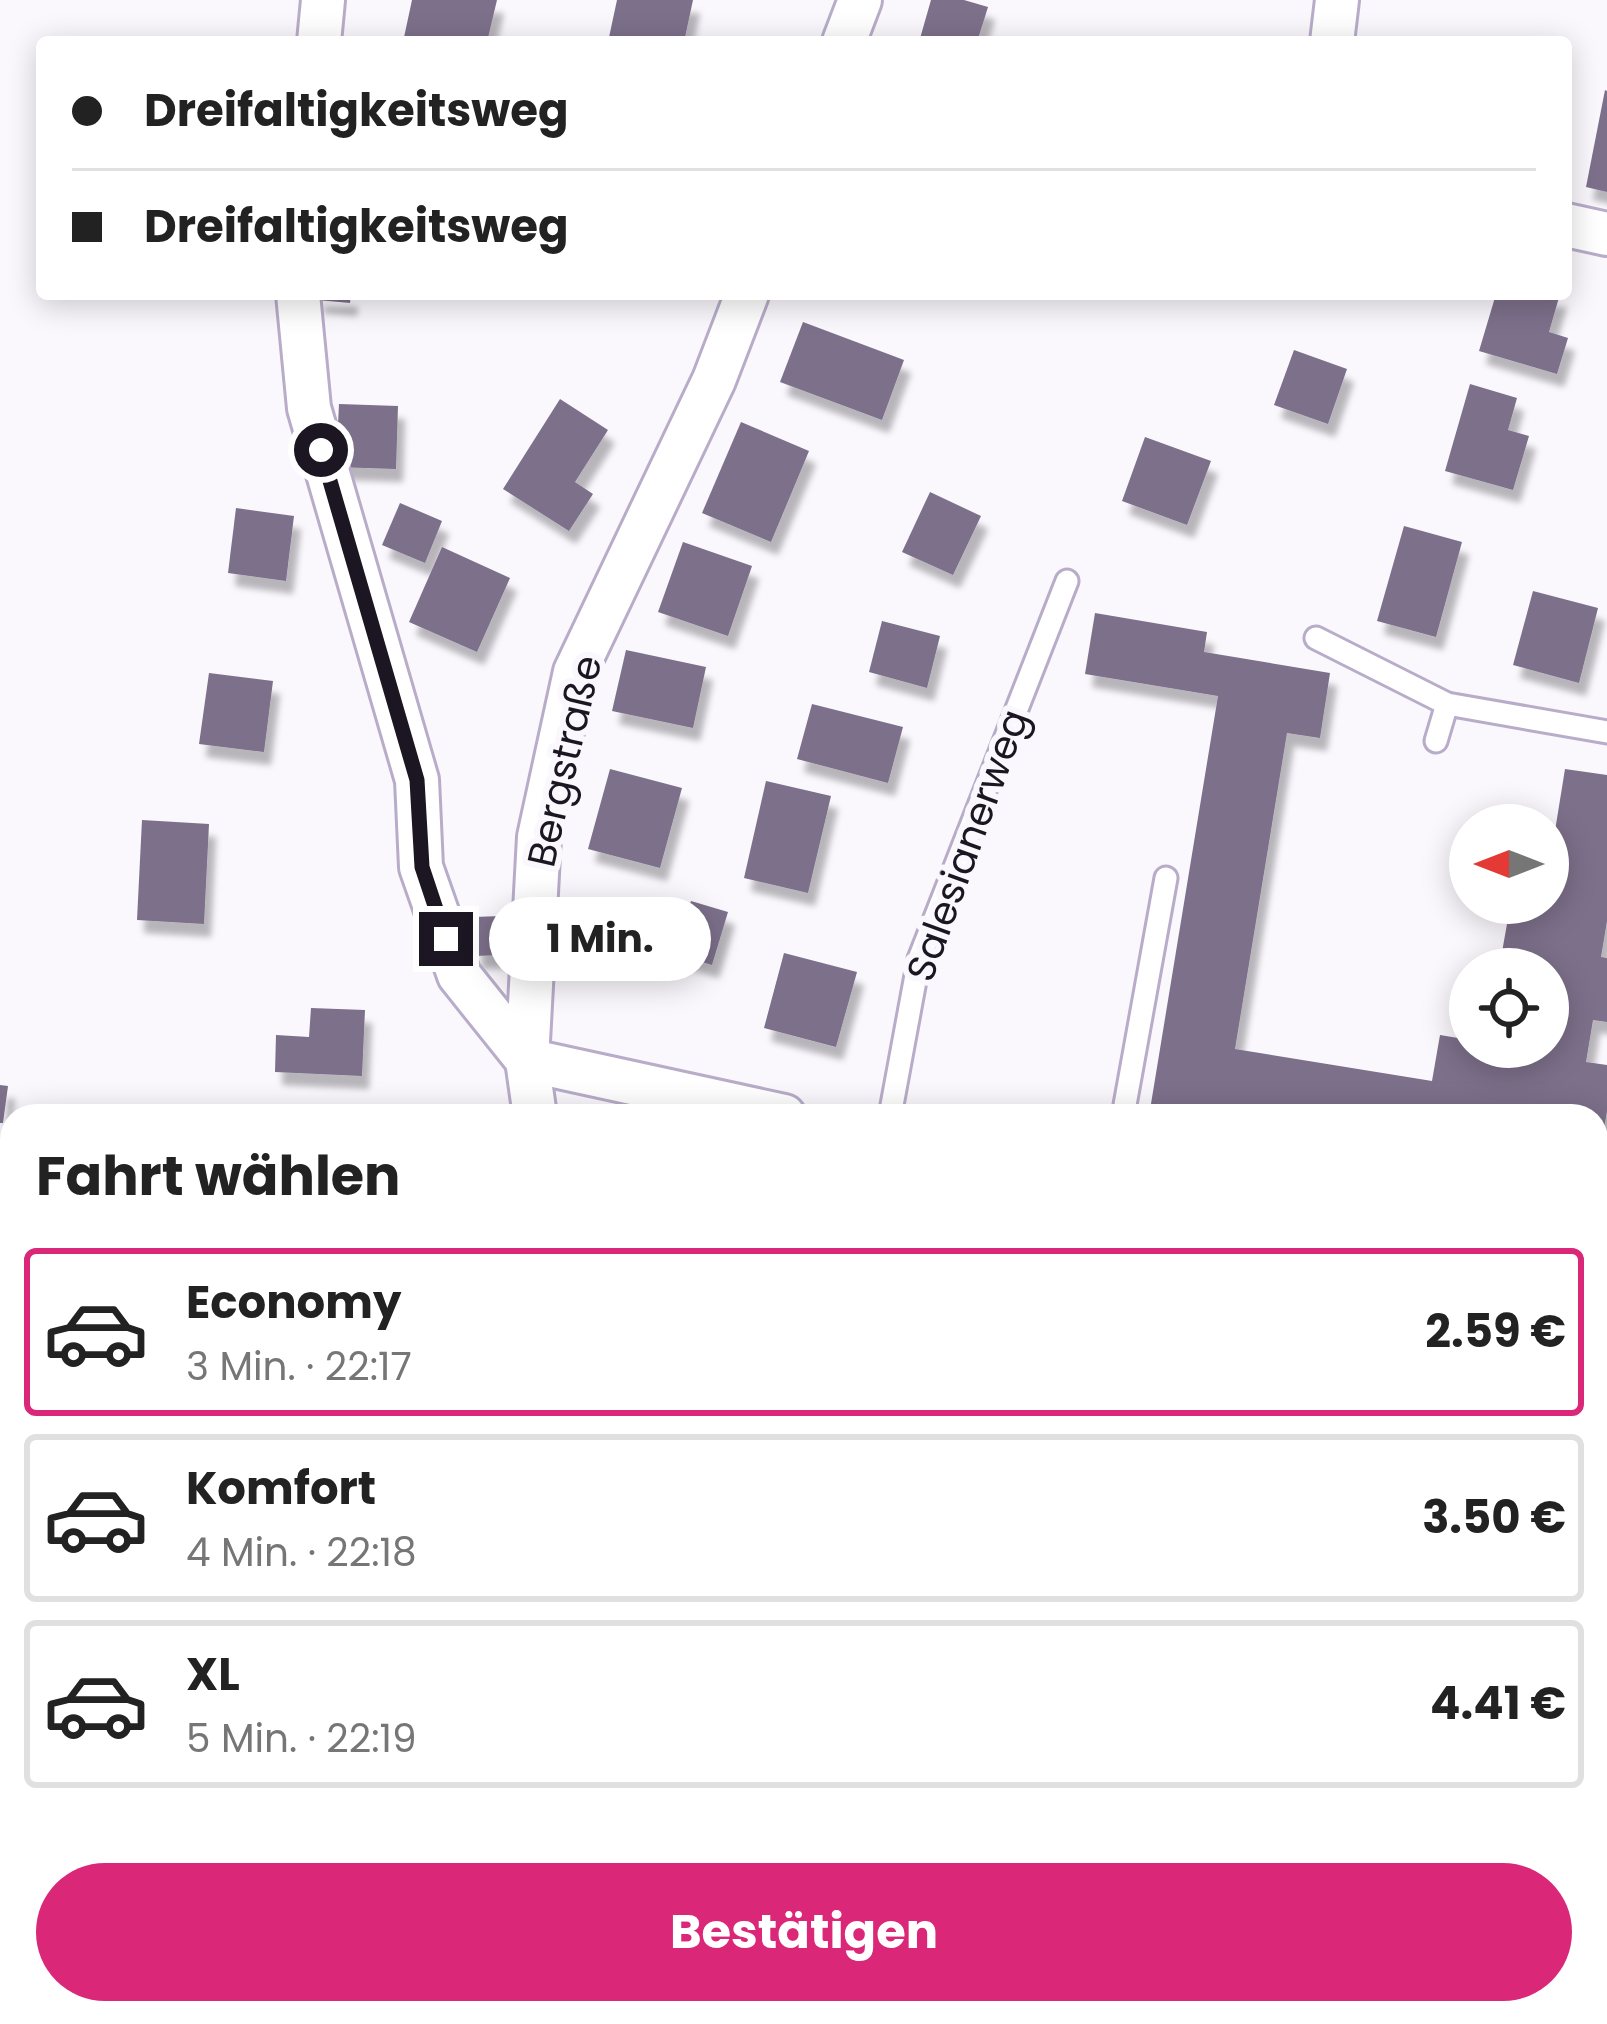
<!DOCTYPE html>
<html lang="de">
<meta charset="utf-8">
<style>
:root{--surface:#fff;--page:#f6f6f6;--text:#222;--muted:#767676;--line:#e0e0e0;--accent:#db2777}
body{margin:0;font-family:Poppins,sans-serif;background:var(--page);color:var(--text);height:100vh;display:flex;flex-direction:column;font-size:45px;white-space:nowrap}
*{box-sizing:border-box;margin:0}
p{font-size:39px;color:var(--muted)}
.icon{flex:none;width:66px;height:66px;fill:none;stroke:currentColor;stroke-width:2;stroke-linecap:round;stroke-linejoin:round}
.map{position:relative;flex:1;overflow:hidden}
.details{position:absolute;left:0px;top:1104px;width:1608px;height:921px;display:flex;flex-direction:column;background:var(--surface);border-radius:36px 36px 0 0;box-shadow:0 6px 30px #0003}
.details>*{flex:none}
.top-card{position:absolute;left:36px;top:36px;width:1536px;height:264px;border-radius:12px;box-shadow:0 6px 30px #0003;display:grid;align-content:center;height:264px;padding:0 36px;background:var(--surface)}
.needle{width:78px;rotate:270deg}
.buttons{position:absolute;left:1449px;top:804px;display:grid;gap:24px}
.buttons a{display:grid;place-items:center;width:120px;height:120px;border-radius:50%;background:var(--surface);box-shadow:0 6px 30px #0003;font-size:60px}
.end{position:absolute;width:54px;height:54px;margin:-27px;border:15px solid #1b1621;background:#fff;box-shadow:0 0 0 6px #fff}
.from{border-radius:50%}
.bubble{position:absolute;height:84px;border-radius:42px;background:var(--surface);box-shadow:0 6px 30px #0003;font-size:39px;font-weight:700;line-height:84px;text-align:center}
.top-card b{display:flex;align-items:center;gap:42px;height:114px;font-size:45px}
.top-card b+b{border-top:3px solid var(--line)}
.top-card i{width:30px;height:30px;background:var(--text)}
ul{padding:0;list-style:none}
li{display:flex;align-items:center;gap:36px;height:168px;margin:0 24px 18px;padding:0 12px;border:6px solid var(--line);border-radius:12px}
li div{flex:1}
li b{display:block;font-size:45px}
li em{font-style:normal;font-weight:700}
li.selected{border-color:var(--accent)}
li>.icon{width:108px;height:108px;stroke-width:1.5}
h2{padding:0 36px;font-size:54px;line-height:144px}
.primary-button{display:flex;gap:24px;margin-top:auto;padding:24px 36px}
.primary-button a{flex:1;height:138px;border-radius:72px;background:var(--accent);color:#fff;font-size:48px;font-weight:700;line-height:138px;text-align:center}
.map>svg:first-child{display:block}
</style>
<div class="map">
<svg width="1607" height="2024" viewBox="0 0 1607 2024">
<defs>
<filter id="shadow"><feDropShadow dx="7" dy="13" stdDeviation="3" flood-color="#0004"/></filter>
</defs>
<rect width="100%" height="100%" fill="#faf7fd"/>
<g fill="#7d708b" filter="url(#shadow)">
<path d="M412,0h85l-10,42h-84z"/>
<path d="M617,0h76l-9,42h-76z"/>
<path d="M931,0h33l24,7 -11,35h-58z"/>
<path d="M1605,90l2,1v101l-21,-5z"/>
<path d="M317,294h34l-1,9 -33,-3z"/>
<path d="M1496,294h64l-11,38 19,6 -11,36 -78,-23z"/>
<path d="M803,322l101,38 -22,60 -102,-38z"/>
<path d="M1294,350l53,19 -19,55 -54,-19z"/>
<path d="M1470,384l47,14 -9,32 21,6 -16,54 -68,-19z"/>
<path d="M560,399l48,31 -33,52 18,12 -24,37 -66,-42z"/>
<path d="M339,404l59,2 -2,63 -60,-2z"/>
<path d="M741,422l68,29 -38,91 -69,-29z"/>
<path d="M1145,437l66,24 -24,64 -65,-24z"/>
<path d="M930,492l51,24 -28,59 -51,-23z"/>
<path d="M400,503l42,18 -17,42 -43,-18z"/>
<path d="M236,508l58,8 -8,65 -58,-8z"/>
<path d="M1404,526l58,16 -26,95 -59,-16z"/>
<path d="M683,542l69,24 -24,70 -70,-24z"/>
<path d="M442,547l68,31 -33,74 -68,-30z"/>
<path d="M1533,591l65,17 -19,75 -66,-18z"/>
<path d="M1095,613l112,19 -3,20 126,21 -10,65 -33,-5 -52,316 197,32 8,-46 30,5v7h78v-78h-49l11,-62 32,6 1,-10h5v-29l17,-105 42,6v146l-6,36 6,1v64l-14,-2 -7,42 21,3v46l-9,52 -2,-47h-332l-40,-6 -1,6h-74l69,-420 -133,-22z"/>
<path d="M882,621l58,15 -13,52 -58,-16z"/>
<path d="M626,650l80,17 -13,61 -81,-17z"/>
<path d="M209,673l64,8 -9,71 -65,-8z"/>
<path d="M812,704l91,23 -15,56 -91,-24z"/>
<path d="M610,769l72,19 -22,80 -72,-19z"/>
<path d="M766,781l65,15 -23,97 -64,-15z"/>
<path d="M142,820l67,4 -5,100 -67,-4z"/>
<path d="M577,900l68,9 -6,40 -68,-9z"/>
<path d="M691,901l37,11 -16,53 -37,-11z"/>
<path d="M501,916l1,39 -27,1 -1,-39z"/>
<path d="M784,953l73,19 -21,75 -72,-19z"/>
<path d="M311,1008l54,2 -3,66 -87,-4 1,-37 33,2z"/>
<path d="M0,1085l8,1 -5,37h-3z"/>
<path d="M1596,1180l11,2v21l-11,-2z"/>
<path d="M0,1290l12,1v115l-12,-1z"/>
<path d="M0,1483l12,2v55l-12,-2z"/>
<path d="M1596,1486l11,3v99l-11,-4z"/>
<path d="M9,1580l3,1v59l-11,-2z"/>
<path d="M1596,1592l11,3v63l-11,-3z"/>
<path d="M211,2013h84l-1,11h-83z"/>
<path d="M382,2013h103v10l-104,1z"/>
<path d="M631,2013h81l-2,11h-82z"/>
<path d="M754,2013h83l-6,11h-64l-14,-8z"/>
<path d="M1022,2013h30l-5,11z"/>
<path d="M1219,2013h48l-5,11h-16z"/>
<path d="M1435,2013h70l-5,11h-70z"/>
</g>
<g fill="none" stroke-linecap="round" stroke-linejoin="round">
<g stroke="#b9acc9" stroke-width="27">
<g id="lane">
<path d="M1316,638l131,66 160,28"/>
<path d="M1436,741l11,-37"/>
<path d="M890,1116l29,-157 148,-378"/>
<path d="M1123,1116l43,-238"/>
<path d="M0,1659l12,4"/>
<path d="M971,2013l15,11"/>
</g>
</g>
<g stroke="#b9acc9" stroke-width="48">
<g id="street">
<path d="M319,42l4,-42"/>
<path d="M844,42l16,-42"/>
<path d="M1332,42l5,-42"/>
<path d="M1566,225l41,9"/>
<path d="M298,294l11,114 108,372 4,87 38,108 68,85"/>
<path d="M527,1060l257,56"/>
<path d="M535,1116l-8,-56 12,-223 36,-165 139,-292 33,-86"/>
<path d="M1596,1283l11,3"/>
<path d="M1596,1912l11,-41"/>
<path d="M587,2024l2,-11"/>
<path d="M1138,2024l1,-11"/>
<path d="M1552,2024l4,-11"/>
</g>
</g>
<use href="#lane" stroke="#fff" stroke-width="21"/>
<use href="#street" stroke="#fff" stroke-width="42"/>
</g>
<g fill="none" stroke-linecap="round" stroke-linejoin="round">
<path stroke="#1b1621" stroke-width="15" d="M321,450l96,330 5,87 24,72"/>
</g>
<g text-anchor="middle" stroke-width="12" stroke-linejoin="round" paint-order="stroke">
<g font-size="39" fill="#1b1621" stroke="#faf7fd">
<text transform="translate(564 761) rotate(-77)" y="14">Bergstraße</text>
<text transform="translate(967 845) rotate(-70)" y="14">Salesianerweg</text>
</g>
</g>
</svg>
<div class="buttons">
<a><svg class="needle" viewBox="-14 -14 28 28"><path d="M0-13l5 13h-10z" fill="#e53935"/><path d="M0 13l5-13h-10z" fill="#767676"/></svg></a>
<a><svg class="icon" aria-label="locate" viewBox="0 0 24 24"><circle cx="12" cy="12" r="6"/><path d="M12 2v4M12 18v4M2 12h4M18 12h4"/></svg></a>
</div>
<i class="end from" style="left:321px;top:450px"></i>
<i class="end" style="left:446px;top:939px"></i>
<div class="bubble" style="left:489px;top:897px;width:222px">1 Min.</div>
<div class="top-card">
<b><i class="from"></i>Dreifaltigkeitsweg</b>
<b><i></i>Dreifaltigkeitsweg</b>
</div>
<section class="details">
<h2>Fahrt wählen</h2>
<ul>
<li class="selected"><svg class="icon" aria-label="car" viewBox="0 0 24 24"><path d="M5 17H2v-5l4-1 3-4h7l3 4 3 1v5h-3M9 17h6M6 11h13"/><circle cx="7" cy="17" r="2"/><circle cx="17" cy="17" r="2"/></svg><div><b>Economy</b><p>3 Min. · 22:17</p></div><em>2.59 €</em></li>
<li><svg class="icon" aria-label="car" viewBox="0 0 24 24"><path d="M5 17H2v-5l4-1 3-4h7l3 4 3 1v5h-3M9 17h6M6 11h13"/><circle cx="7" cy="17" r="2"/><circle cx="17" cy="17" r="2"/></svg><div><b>Komfort</b><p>4 Min. · 22:18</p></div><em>3.50 €</em></li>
<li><svg class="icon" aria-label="car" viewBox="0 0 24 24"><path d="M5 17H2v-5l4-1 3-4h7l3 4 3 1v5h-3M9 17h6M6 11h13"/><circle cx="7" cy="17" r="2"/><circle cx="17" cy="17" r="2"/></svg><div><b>XL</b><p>5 Min. · 22:19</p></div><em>4.41 €</em></li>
</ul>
<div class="primary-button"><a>Bestätigen</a></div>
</section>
</div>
